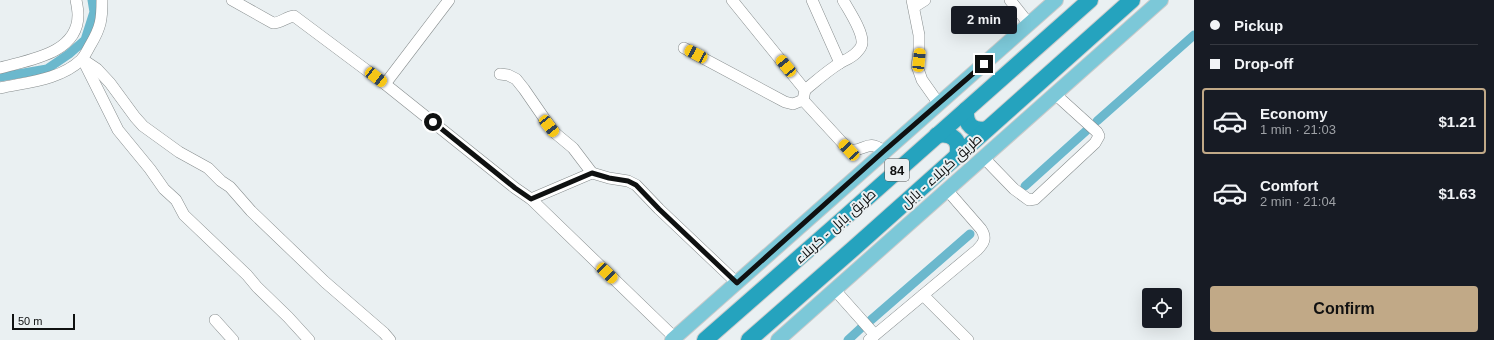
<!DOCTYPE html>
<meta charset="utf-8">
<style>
:root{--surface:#171b24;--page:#242831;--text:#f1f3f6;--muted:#9ea1a6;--line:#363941;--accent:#c1a987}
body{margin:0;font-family:Arial,Cairo,sans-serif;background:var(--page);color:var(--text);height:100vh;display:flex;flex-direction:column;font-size:15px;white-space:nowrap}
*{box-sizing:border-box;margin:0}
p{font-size:13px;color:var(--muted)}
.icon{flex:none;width:22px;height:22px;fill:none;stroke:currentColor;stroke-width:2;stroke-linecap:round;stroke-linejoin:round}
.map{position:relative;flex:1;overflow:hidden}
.drawer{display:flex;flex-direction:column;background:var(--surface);width:300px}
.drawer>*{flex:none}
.hud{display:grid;align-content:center;height:88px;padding:0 16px;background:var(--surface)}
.controls{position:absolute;left:1142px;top:288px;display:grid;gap:8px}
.controls a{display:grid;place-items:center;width:40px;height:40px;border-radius:4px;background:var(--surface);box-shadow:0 4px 16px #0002;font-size:20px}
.scale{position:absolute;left:12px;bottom:10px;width:63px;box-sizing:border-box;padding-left:4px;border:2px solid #0f1111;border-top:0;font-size:11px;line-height:14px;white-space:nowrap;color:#0f1111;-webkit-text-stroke:3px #eaf0f2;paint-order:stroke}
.end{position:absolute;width:18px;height:18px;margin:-9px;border:5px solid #0f1111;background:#fff;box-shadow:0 0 0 2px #fff}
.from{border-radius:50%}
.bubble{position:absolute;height:28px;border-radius:4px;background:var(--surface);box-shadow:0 4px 16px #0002;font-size:13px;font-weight:600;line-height:28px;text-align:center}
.car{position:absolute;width:12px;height:24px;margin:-12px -6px;border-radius:5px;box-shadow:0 0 3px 1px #0007;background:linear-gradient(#f5c518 24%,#345 0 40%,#f5c518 0 76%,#345 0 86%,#f5c518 0)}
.hud b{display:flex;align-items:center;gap:14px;height:38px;font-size:15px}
.hud b+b{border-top:1px solid var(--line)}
.hud i{width:10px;height:10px;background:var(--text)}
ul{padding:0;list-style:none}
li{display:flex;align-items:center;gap:12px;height:66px;margin:0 8px 6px;padding:0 8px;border:2px solid transparent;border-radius:4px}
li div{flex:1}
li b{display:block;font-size:15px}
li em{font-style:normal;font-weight:600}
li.selected{border-color:var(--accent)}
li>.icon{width:36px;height:36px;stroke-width:1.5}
.action{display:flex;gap:8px;margin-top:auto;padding:8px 16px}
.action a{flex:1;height:46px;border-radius:4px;background:var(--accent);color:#111;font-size:16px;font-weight:600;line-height:46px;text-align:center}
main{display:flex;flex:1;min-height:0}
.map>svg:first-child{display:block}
</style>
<main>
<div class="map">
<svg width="1194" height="340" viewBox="0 0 1194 340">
<rect width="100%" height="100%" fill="#eaf0f2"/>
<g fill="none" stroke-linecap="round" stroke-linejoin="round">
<g stroke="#6bb8cd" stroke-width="9">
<path d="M0,77l47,-8 22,-15 16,-14 9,-28 -2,-12"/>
<path d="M1097,121l97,-86"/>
<path d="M1025,186l61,-55"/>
<path d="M871,320l99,-86"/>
<path d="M848,340l13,-12"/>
</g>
<g stroke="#878d8e" stroke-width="12">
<g id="minor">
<path d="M232,0l41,23c8,0 13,-6 21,-7l91,68 130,104 16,11 144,139"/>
<path d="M732,0l73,90 -2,10"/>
<path d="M812,0l28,63"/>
<path d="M912,0l7,35v16l-2,15 5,14 17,24"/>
<path d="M1010,0l19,24"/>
<path d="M914,7l11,-7"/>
<path d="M684,48l101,54 8,2 10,-4"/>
<path d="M82,59l15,10 13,14 25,34 8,9 36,26 29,16 13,13 9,6 21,24 74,71 59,51 6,7"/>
<path d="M83,60l35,70 32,39 14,20 12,11 8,15 63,60 10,12 31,30 21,23"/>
<path d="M0,68c28,-8 78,-14 78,-53 0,-5 -1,-10 -2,-15"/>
<path d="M500,74l8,1 8,4 8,10 20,29 11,15 18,15 19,25"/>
<path d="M385,84l64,-84"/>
<path d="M0,88c27,-6 60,-8 81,-28 4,-4 7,-11 10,-16 10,-17 11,-25 11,-44"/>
<path d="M805,90c11,-9 22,-19 35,-27 5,-3 11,-5 16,-10 2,-2 6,-7 6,-10 1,-12 -13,-32 -19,-43"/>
<path d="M803,100l46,50c17,2 17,-12 35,1"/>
<path d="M984,158l30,31 15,11 6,-1 60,-56 4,-7 -2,-4 -42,-38"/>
<path d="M531,199l61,-26 17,5 19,3 8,4 23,24 78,74"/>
<path d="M834,289l41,46"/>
<path d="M923,295l45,45"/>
<path d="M215,320l18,20"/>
<path d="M869,340l108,-90c7,-7 10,-12 4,-21l-34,-39"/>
</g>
</g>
<g stroke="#cacbcb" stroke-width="16">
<g id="major">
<path d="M672,340l384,-340"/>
<path d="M778,340l383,-340"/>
</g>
</g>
<g stroke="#cacbcb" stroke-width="18">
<g id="highway">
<path d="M966,110c-1,15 7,22 21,19"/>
<path d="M937,135c16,-3 24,6 20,21"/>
<path d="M705,340l129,-113 256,-227"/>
<path d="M749,340l105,-92 278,-248"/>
</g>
</g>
<use href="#minor" stroke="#fff" stroke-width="11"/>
<use href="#major" stroke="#7cc8d8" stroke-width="14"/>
<use href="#highway" stroke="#25a3be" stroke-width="16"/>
</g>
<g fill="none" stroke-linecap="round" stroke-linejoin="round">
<path stroke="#0f1111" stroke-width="5" d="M433,122l82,66 16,11 61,-26 17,5 19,3 8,4 23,24 78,74 147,-132 100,-87"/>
</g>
<g text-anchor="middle" stroke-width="4" stroke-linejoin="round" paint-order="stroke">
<rect fill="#eaf0f2" stroke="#515454" stroke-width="1" x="885" y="159" width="24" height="22" rx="3"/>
<g font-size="13" font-weight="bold" fill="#0f1111">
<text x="897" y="175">84</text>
</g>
<g font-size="14" fill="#0f1111" stroke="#eaf0f2">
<text transform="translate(941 171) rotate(-42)" y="5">طريق كربلاء - بابل</text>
<text transform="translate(835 226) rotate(-42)" y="5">طريق بابل - كربلاء</text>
</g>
</g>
</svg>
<div class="controls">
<a><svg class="icon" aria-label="locate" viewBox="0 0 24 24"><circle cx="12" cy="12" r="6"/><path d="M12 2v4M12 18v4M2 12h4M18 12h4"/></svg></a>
</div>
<div class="scale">50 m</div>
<i class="end from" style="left:433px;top:122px"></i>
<i class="end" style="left:984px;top:64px"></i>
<div class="bubble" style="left:951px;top:6px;width:66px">2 min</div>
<i class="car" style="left:696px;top:54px;rotate:298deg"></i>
<i class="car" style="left:919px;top:60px;rotate:6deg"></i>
<i class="car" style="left:786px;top:66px;rotate:321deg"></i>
<i class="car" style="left:376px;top:77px;rotate:128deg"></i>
<i class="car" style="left:549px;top:126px;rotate:142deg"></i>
<i class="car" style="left:849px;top:150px;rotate:317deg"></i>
<i class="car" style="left:607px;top:273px;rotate:134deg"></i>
</div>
<section class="drawer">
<div class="hud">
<b><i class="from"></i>Pickup</b>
<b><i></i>Drop-off</b>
</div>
<ul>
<li class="selected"><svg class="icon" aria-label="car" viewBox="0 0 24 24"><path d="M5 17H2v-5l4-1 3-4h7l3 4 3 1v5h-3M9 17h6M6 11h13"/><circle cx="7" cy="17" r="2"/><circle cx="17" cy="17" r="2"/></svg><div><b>Economy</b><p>1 min · 21:03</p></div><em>$1.21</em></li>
<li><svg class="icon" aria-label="car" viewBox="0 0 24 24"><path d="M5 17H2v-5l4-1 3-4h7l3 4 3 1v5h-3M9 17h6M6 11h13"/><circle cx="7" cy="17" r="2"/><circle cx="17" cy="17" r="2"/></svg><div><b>Comfort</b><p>2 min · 21:04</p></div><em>$1.63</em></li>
</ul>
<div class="action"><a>Confirm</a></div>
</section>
</main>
